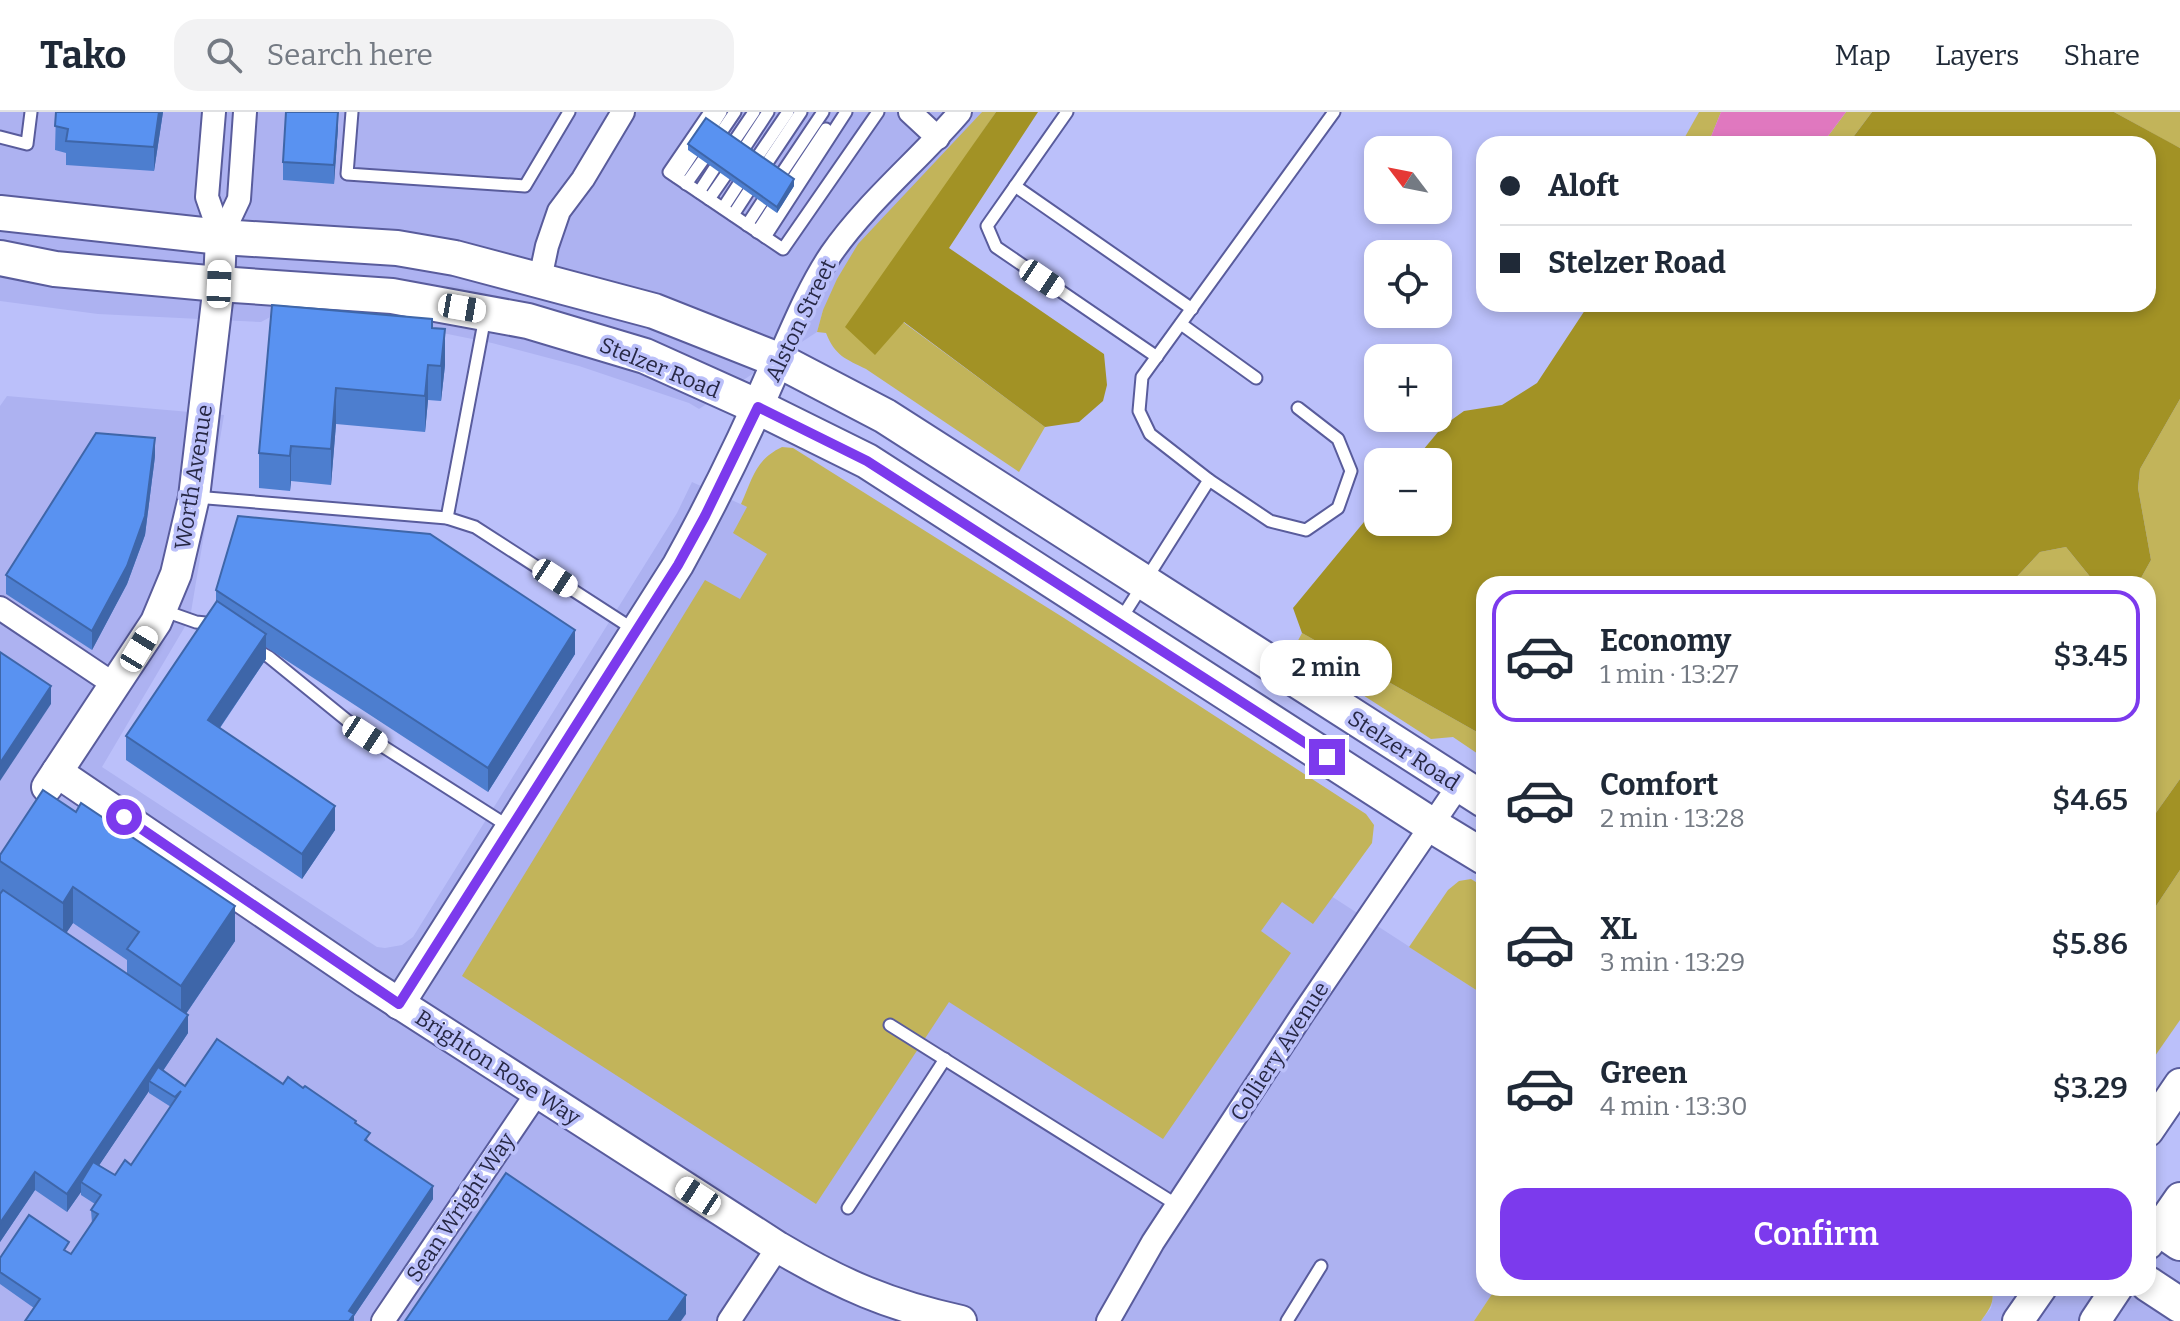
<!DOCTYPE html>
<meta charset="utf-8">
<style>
:root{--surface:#fff;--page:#f2f2f3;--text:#1f2937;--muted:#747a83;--line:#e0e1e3;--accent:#7c3aed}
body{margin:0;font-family:Bitter,serif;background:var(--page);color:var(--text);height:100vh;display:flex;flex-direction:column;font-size:30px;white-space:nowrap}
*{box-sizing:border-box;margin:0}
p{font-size:26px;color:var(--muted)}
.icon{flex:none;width:44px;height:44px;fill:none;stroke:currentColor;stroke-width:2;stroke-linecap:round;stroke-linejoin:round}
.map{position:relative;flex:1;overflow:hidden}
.panel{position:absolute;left:1476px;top:464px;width:680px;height:720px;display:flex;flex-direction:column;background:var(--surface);border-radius:24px;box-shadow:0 4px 12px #0003}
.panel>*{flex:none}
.top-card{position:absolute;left:1476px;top:24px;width:680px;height:176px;border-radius:24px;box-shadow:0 4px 12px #0003;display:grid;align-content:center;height:176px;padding:0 24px;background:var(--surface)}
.needle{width:52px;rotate:302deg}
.controls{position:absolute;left:1364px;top:24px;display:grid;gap:16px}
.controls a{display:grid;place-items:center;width:88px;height:88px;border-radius:16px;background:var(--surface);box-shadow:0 4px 12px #0003;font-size:40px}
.end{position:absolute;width:36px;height:36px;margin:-18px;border:10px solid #7c3aed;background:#fff;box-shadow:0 0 0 4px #fff}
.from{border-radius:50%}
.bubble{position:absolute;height:56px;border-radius:24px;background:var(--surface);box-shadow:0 4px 12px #0003;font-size:26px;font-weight:600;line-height:56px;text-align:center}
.car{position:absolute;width:24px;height:48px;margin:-24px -12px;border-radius:10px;box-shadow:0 0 6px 2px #0007;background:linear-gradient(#fff 24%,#345 0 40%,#fff 0 76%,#345 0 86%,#fff 0)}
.top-card b{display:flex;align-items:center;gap:28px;height:76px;font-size:30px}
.top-card b+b{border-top:2px solid var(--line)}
.top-card i{width:20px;height:20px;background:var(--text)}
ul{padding:14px 0 0;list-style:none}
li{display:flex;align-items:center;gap:24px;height:132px;margin:0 16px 12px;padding:0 8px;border:4px solid transparent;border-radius:24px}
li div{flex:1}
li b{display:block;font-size:30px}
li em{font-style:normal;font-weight:600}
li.selected{border-color:var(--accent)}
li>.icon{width:72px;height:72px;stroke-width:1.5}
.action{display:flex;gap:16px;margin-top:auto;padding:16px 24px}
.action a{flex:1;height:92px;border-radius:24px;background:var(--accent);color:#fff;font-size:32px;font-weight:600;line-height:92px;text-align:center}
header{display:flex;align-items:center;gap:48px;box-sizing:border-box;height:112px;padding:0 40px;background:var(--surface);border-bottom:2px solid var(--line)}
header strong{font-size:38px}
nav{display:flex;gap:44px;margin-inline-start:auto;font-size:28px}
.search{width:560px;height:72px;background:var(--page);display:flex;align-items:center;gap:20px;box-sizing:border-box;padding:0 28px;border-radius:24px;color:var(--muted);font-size:30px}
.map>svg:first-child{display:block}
</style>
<header>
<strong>Tako</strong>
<div class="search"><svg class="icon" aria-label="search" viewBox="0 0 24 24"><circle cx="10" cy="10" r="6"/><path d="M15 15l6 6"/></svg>Search here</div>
<nav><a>Map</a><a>Layers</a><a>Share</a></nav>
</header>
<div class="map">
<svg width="2180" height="1209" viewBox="0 0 2180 1209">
<rect width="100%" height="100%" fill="#bbc0fa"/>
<g fill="#adb2f1">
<path d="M0,0h982l-37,41 -122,157 -6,22 -118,77 -10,-6 -110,-37 -87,-23 -74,-15 -144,-13 -13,7 -163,-8 -98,-13z"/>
<path d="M7,284l217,19 -34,203 -88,149 275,180 8,1 17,-3 11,-8 264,-424 15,-31 55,25 17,22 720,466v293h12l-22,33h-1474v-915z"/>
<path d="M2180,1100v109h-199l10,-13 2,-11 -1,-8 3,-1h153v-63z"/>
</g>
<g fill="#c2b45a">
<path d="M982,0h14l-55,81 -38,129 142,105 -26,45 -153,-103c-20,-10 -31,-13 -40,-36l-9,-1 6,-22 14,-31 21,-35z"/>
<path d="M1699,0h22l-13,32h-27z"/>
<path d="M1846,0h26l-24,32h-26z"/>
<path d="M2114,0h66v36l-8,-4z"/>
<path d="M2180,287v380l-32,45v-240h-15l8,-6 10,-18 -13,-72 2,-19z"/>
<path d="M782,335l11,1 271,170 302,196 8,11 -2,18 -59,81 -31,-22 -21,29 30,22 -128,186 -214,-137 -133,202 -354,-228 243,-396 35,19 27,-45 -34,-21 14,-26 -6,-3c12,-26 14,-44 41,-57z"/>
<path d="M2066,435l30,37h-86l30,-32z"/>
<path d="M1302,521l182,103v22l-31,-21 -22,2 -138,-89z"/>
<path d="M2180,758v150l-32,46v-148z"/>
<path d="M1471,767l13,8v108l-75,-48 39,-57 11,-9z"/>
<path d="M1496,1176h495c5,13 -2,22 -10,33h-507z"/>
</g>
<g fill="#a29225">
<path d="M996,0h42l-89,136 155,106 3,31 -4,16 -24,21 -34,5 -141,-105 -29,33 -30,-28z"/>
<path d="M1872,0h242l66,36v251l-40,70 -2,19 13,72 -10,18 -8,6h-37l-30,-37 -26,5 -30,32h-526v152l-182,-103 -9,-25 85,-103v17h60v-60h-25l30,-36 21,-15 38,-6 35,-22 52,-79h559v-160h-300z"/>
<path d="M2180,667v91l-32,48v-94z"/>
</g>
<path fill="#e078bf" d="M1721,0h125l-24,32h-114z"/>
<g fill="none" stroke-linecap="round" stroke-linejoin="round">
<g stroke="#595c9c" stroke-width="15">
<g id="lane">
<path d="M352,0l-5,62 178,12 44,-74"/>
<path d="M710,0l-41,60 114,77 95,-137"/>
<path d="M1067,0l-80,114 9,21 161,110"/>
<path d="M711,16l10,-16"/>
<path d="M720,22l15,-22"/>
<path d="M0,25l27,7 4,-32"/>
<path d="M733,31l21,-31"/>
<path d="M743,38l25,-38"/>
<path d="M756,47l32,-47"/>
<path d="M765,54l36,-54"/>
<path d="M780,64l43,-64"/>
<path d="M677,65l16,-24"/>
<path d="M790,71l36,-54"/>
<path d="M686,72l17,-24"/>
<path d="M1015,74l177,123"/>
<path d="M699,80l15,-23"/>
<path d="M709,87l16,-23"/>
<path d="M723,96l15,-23"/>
<path d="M733,103l15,-23"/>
<path d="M747,113l15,-23"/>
<path d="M757,120l15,-23"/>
<path d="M765,125l81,-125"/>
<path d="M1181,212l75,54"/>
<path d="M1209,368l61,41 36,9 32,-22 13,-37 -13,-32 -40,-31"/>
<path d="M195,385l252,21 28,9 158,102"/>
<path d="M447,406l38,-201"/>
<path d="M162,498l34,12 19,2"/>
<path d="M1121,507l88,-139 -59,-46 -11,-23 3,-34 192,-265"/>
<path d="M253,536l16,9 96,78 146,93"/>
<path d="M890,913l287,180"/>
<path d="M848,1096l97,-149"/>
<path d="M1287,1209l34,-55"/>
</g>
</g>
<g stroke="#595c9c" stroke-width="26">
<g id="street">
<path d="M214,0l-7,85 14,40"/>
<path d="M910,0l28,26"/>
<path d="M221,125l18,-38 6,-87"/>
<path d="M540,167l7,-33 12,-35 24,-32 40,-67"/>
<path d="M778,248c16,-36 31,-73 53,-106 36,-52 88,-94 129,-142"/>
<path d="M0,496l115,77"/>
<path d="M383,1209l154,-228"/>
<path d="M729,1209l49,-74"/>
<path d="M1108,1209l45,-79 149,-227 157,-230"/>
</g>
</g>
<g stroke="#595c9c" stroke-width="34">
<g id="secondary">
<path d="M57,660l309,210 412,265c62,37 113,59 183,74"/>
<path d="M47,675l109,-165 20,-48 18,-77 25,-213 2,-47"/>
<path d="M399,892l279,-439c37,-67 70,-135 100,-205"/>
<path d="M2148,1019l32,-47"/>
<path d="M2148,1132l32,-46"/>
<path d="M2018,1209l23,-33"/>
<path d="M2095,1209l22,-33"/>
</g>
</g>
<g stroke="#595c9c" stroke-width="38">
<g id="primary">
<path d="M0,101l221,24 176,11 58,10 199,53 124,49 107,56 599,384"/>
<path d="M0,146l55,11 164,15 173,12 136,25 117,35 113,51 109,54 566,365 51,31"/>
<path d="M2148,1109l32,22"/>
<path d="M2148,1172l32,21"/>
</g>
</g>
<use href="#lane" stroke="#fff" stroke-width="11"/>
<use href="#street" stroke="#fff" stroke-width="22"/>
<use href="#secondary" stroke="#fff" stroke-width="30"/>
<use href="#primary" stroke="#fff" stroke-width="34"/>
</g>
<g fill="#4d7ecf" fill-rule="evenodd">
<path d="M56,0h107l-9,59 -88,-6v-12l-11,-3z"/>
<path d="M338,15l-4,57 -51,-4v-18z"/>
<path d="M688,32l106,42 -17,27 -89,-63z"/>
<path d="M272,193l160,23 13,37 -4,36 -13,-1 -3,32 -89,-8 -5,61 -40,-4 -1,10 -31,-3v-35z"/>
<path d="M155,344l-10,79 -18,49 -35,66 -86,-56v-19z"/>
<path d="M216,478l359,64 -87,138 -222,-145v12l-46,69 115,102 -33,49 -176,-119v-24l90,-133z"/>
<path d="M0,743l235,86 -49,73 2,19 -25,38 22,15 98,-2 73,40 14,19 63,56 -79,117v5l-320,-13 -34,-24v-26l69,-5 2,1 21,-31 -1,-13 4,-6 -14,-9v-3l-14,20 -32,-22 -35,52zM73,811l54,37v14l-61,-41zM149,979v2l22,14 -40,58 -16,10 -16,-10z"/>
</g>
<g fill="#3e66a9">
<path d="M159,0h4l-9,59v-24z"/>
<path d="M338,0v15l-4,57v-19z"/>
<path d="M794,67v7l-17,27v-6z"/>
<path d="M445,217v36l-4,36v-35z"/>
<path d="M428,253v35l-3,32v-36z"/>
<path d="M336,276v36l-5,61v-36z"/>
<path d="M155,326v18l-10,79 -18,49 -35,66v-19z"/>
<path d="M291,334v35l-1,10v-35z"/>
<path d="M575,518v24l-87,138v-24z"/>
<path d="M266,522v25l-58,86v-25z"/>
<path d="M51,574v18l-51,77v-18z"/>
<path d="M335,694v24l-33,49v-25z"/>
<path d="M73,775v36l-10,15v-35z"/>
<path d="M235,794v35l-54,80v-35z"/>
<path d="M188,903v18l-34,51 -5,-3v10l-63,94 -5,-3v10l-14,20v-18z"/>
<path d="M35,1060v18l-35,52v-19z"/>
<path d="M433,1074v13l-79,117v5h-5v-10z"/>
<path d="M686,1183v19l-5,7h-13z"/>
</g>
<g fill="#5992f1" stroke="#3e66a9" stroke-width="2">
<path d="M56,0h103l-5,35 -88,-6 2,-12 -13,-3z"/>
<path d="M286,0h52l-4,53 -51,-3z"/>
<path d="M706,6l88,61 -17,28 -89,-63z"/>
<path d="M272,193l160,14v9l13,1 -4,37 -13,-1 -3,31 -89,-8 -5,61 -40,-3 -1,10 -31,-3z"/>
<path d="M96,321l59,5 -10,78 -18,50 -35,65 -86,-56z"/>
<path d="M238,404l192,18 145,96 -87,138 -272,-178z"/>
<path d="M217,489l49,33 -58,86 127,86 -33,48 -176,-118z"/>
<path d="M0,540l51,34 -51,77z"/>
<path d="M43,678l33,22 5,-9 154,103 -54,80 -54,-37 12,-17 -66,-45 -10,16 -63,-42v-6z"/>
<path d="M3,778l185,125 -121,179 -32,-22 -35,51v-329z"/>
<path d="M217,927l66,45 5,-7 15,11 2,-2 51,35 -1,2 15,10 -5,7 68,46 -84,125 5,3 -5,7h-324l15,-22 -40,-27v-14l29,-43 40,27 -5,8 7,4 27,-40 -7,-4 10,-15 -20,-13 12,-20 22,13 10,-15 6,5 50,-74 -6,6 -26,-16 9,-14 27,19z"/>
<path d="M506,1061l180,122 -18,26h-263z"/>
</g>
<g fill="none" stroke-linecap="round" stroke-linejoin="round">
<path stroke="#7c3aed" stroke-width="10" d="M124,705l275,187 279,-439 27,-49 53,-109 109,54 460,296"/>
</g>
<g text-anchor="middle" stroke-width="7" stroke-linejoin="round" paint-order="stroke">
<g font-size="22" fill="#272845" stroke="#bbc0fa">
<text transform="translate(800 208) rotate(-64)" y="8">Alston Street</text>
<text transform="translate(660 255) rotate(22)" y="8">Stelzer Road</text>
<text transform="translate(193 365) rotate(-81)" y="8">Worth Avenue</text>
<text transform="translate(1404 638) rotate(33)" y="8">Stelzer Road</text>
<text transform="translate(1279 939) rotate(-57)" y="8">Colliery Avenue</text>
<text transform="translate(498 955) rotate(33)" y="8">Brighton Rose Way</text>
<text transform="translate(460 1095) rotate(-56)" y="8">Sean Wright Way</text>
</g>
</g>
</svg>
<div class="controls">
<a><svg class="needle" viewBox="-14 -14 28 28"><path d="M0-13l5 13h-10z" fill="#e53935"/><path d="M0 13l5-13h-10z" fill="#747a83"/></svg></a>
<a><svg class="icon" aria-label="locate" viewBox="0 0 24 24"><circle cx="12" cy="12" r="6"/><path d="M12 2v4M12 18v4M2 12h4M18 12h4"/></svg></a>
<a>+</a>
<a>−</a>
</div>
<i class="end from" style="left:124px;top:705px"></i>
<i class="end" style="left:1327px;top:645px"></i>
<div class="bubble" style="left:1260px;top:528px;width:132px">2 min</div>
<i class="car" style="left:1042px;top:167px;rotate:124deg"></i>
<i class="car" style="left:219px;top:172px;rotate:2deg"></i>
<i class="car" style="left:462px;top:196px;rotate:100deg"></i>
<i class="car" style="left:555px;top:466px;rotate:123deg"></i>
<i class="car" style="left:139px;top:537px;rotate:31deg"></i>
<i class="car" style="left:365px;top:623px;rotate:123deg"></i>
<i class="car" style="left:698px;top:1084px;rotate:303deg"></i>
<div class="top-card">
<b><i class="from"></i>Aloft</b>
<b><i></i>Stelzer Road</b>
</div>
<section class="panel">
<ul>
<li class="selected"><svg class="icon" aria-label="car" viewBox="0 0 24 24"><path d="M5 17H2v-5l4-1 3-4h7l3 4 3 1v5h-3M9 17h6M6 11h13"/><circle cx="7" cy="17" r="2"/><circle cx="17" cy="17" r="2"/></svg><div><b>Economy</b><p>1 min · 13:27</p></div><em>$3.45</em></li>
<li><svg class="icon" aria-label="car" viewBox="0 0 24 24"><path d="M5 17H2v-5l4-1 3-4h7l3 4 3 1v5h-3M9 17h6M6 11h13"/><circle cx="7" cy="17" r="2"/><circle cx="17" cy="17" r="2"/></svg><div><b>Comfort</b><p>2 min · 13:28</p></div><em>$4.65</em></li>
<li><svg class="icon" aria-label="car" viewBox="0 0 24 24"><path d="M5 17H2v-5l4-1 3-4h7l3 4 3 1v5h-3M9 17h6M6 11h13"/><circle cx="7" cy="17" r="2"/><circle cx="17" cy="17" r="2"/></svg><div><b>XL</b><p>3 min · 13:29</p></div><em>$5.86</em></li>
<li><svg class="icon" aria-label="car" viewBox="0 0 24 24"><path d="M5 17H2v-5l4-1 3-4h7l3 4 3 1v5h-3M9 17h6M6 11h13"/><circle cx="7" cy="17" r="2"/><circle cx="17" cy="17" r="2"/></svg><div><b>Green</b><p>4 min · 13:30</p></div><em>$3.29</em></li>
</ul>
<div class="action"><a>Confirm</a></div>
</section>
</div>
